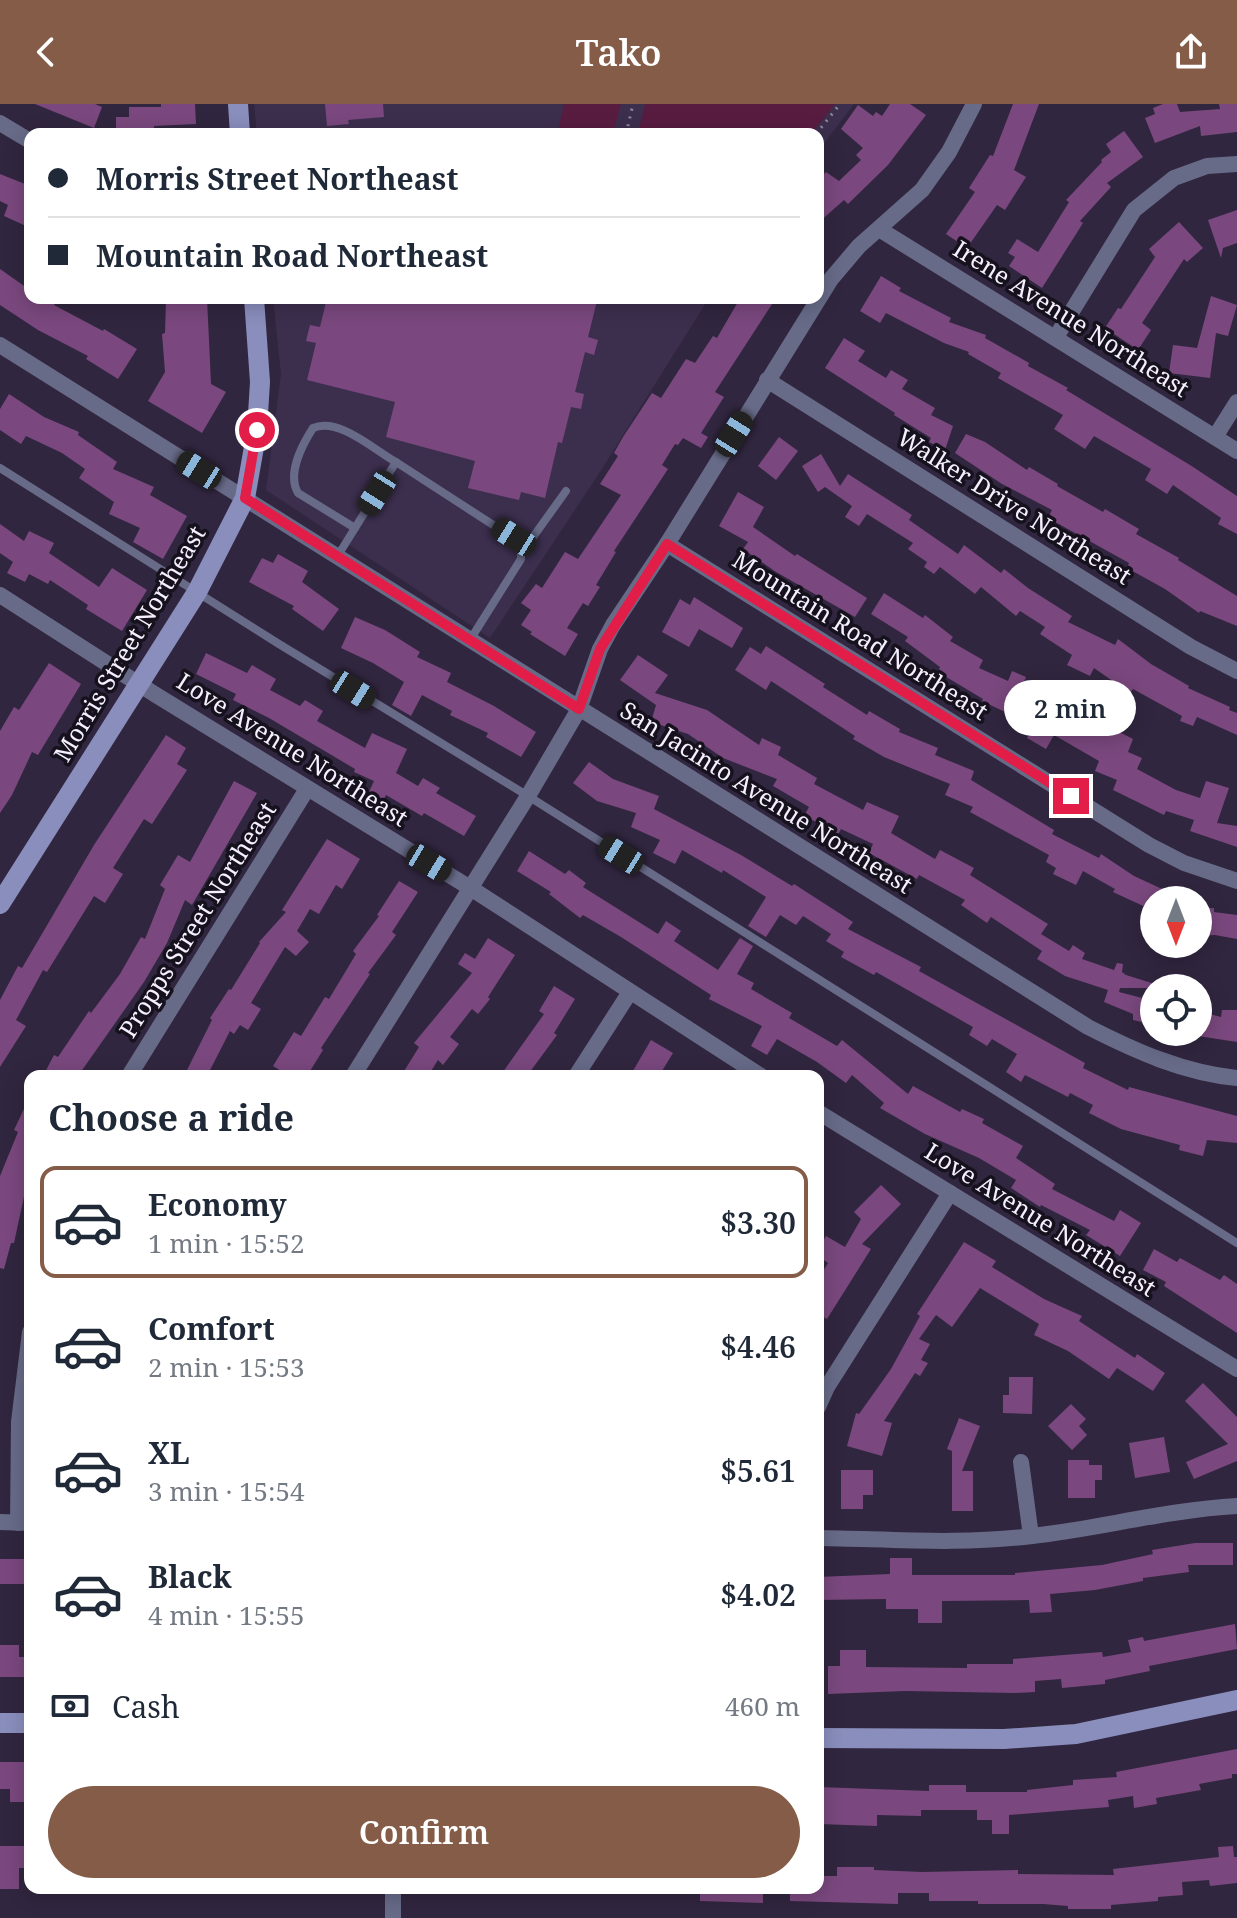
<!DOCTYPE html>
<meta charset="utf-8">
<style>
:root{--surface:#fff;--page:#f2f2f3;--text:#1f2937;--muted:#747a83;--line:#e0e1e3;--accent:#845c47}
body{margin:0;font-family:"Noto Serif",serif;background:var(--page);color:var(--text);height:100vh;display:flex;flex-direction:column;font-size:30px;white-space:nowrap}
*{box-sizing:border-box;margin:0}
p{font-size:26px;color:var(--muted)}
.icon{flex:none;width:44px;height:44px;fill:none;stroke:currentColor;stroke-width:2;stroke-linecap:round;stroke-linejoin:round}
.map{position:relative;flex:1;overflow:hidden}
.side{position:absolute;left:24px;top:966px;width:800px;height:824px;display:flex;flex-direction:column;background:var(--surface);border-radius:16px;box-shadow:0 4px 20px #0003}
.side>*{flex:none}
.hud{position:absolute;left:24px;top:24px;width:800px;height:176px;border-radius:16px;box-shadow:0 4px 20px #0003;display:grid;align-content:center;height:176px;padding:0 24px;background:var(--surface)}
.needle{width:52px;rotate:180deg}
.fabs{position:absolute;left:1140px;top:782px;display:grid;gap:16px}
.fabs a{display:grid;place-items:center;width:72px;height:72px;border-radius:50%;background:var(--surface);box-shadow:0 4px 20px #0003;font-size:40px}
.end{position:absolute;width:36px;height:36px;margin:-18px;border:10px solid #e11d48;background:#fff;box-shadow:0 0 0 4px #fff}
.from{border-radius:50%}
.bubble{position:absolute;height:56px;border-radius:28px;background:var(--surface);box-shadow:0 4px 20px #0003;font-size:26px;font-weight:600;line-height:56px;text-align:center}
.car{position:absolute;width:24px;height:48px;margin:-24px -12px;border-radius:10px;box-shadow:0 0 6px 2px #0007;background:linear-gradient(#222 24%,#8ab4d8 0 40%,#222 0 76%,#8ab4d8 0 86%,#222 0)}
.hud b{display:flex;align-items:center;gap:28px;height:76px;font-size:30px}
.hud b+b{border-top:2px solid var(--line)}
.hud i{width:20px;height:20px;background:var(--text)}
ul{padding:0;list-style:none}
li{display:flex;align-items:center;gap:24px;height:112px;margin:0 16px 12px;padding:0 8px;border:4px solid transparent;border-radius:16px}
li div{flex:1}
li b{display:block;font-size:30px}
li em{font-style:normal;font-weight:600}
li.on{border-color:var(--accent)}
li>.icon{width:72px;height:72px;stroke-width:1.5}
h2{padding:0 24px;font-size:36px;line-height:96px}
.pay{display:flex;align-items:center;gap:20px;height:88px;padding:0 24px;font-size:30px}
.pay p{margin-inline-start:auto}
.primary-button{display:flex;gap:16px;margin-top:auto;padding:16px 24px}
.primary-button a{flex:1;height:92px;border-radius:48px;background:var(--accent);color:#fff;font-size:32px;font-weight:600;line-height:92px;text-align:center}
header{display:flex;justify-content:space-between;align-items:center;height:104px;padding:0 24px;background:var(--accent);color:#fff;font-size:36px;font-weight:600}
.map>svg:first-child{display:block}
</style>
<header><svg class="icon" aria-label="back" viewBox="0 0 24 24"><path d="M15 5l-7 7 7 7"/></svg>Tako<svg class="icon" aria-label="share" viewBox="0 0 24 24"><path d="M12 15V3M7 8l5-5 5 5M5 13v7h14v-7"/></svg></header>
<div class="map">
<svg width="1237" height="1814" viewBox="0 0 1237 1814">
<rect width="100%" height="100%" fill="#31263f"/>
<g fill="#3c2f4e">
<path d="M254,0h600l-36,47v-17h-561z"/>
<path d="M273,194h436l-111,177 -108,163 -224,-148 15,-116z"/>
</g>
<g fill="#591c41">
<path d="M564,0h57l-8,30h-56z"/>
<path d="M645,0h190l-24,30h-173z"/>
</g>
<g fill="#7a487e">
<path d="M35,0h60l7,3 -8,21z"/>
<path d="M161,0h34l1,20 -42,2v8h-38v-17h13v-10h32z"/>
<path d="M325,0h58l1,13 -36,3 1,4 -22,2z"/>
<path d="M890,0h20l16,11 -38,50 -40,39 -4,-4 -26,23v-43l8,-8 13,9 22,-21 -5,-5 7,-7 -22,-19 17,-24 15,11 3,-4 6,4z"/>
<path d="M1013,0h26l-25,66 12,7 -21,33 -8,-5 -30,43 -21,-14 29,-42 -6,-4 21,-33 3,1z"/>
<path d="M1163,0h14l3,8 40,-3 -1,-5h18v28l-36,4 -1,-10 -45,17 -10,-25 10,-4 -2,-6z"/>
<path d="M1124,27l19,26 -36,26 4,4 -31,34 3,2 -41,65 -33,-22 6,-9 -7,-4 9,-14 21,13 31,-50 -3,-2 36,-38 -1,-2 10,-8 -5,-8z"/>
<path d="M0,70l30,12v31l-4,9 -22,-10 4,-11 -8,-4z"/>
<path d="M1237,106v33l-14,5 -2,10 -13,-38z"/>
<path d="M1179,118l24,26 -16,14 -3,-3 -42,64 9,7 -13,20 -33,-22 13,-20 3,1 34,-52 -6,-8z"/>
<path d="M0,165l30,21v8h29l-5,7 49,26 1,-2 33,20 -19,30 -32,-20 2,-3 -50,-26 -38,-25z"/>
<path d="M881,172l20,12 -2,3 52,27 -2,4 37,13 -1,3 44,25 -1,3 40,22 -2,2 124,75 47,31v38l-19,-10 3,-6 -48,-33 -6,9 -22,-14 6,-11 -57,-33 -9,13 -31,-20 9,-14 -65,-37 3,-5 -33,-19 1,-2 -25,-9 -58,-30 -6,10 -20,-12z"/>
<path d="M1211,192l26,9 -9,31 -12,-3 -6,45 -41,-5 4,-28 24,3z"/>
<path d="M172,194h35l4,86 15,8 -24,41 -54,-32 17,-29 -3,-38 3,-1 1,-33z"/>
<path d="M327,194h258l12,3 -9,36 10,3 -4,15 -9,-3 -10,40 9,2 -3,15 -10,-2 -9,36 -4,-1 -13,56 -24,-6 -2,8 -51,-12 7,-27 -89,-24 9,-35 -88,-22 9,-37 -10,-2 4,-16 10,2z"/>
<path d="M750,194h26l-61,94 9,5 -23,36 7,4 -7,11 -18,-10 -5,7 -3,-1 -13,21 6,4 -54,82 2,1 -20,33 4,2 -12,19 -5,-3 -16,25 11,6 -13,22 -35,-22 2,-2 -11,-7 10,-15 -10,-7 15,-19 6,4 23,-36 13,7 43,-64 -21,-11 18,-28 -4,-3 9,-16 29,-44 9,5 25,-39 9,4 18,-27 4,2 22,-38 8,4z"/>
<path d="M844,234l21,13 -7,10 28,17 5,-8 17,10 -6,9 33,19 -4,7 22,11 -8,24 -16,-8 2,-4 -37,-23 1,-2 -70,-45z"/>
<path d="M9,290l35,23 35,15 -1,3 39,27 -4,7 41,18 -4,8 37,21 -24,43 -30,-17 7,-14 -31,-14 5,-12 -35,-24 6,-9 -23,-16 -36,-17 -5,8 -21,-14v-21z"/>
<path d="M966,330l19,8 42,28 2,-3 29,17 -1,2 46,26 2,-3 34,20 -3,5 43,24 -1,2 59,36v30l-37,-15 -1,2 -34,-24 -38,-21 2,-5 -81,-45 4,-8 -50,-26 -47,-31z"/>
<path d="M779,333l19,14 -22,29 -18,-14z"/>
<path d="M821,350l19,32 8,-12 64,41 -3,5 49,34 6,-9 37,28 3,-4 24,19 44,28 -4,6 47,23 3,-6 33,25 38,22 -1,2 42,19 -1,3 8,3v22l-40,-18 -4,9 -13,-5 2,-5 -49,-27 -3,4 -36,-25 -4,8 -23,-11 5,-10 -32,-21 5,-7 -25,-16 -4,5 -35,-29 -6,7 -35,-27 -6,7 -10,-7 3,-5 -19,-13 5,-6 -46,-29 -8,12 -14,-9 7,-11 -27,-19 -7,5 -16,-26z"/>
<path d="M738,388l26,15 -11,20 42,29 2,-2 70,44 -12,19 -79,-45 -33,-23 5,-7 -29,-16z"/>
<path d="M0,420l24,17 5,-10 25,12 -5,10 50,34 13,-19 35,22 -25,41 -36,-22 2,-4 -38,-25 -2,4 -19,-10 -4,8 -18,-9 6,-11 -13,-9z"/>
<path d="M278,450l30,17 -6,11 37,27 -16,22 -31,-22 2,-3 -45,-24 13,-24 11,5z"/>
<path d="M884,489l39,25 2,-3 28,22 -3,4 33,19 -4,8 29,13 4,-10 14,6 -6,14 26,14 4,-8 83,42 -5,13 14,6 -5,11 39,21 24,8 6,-17 23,7 -12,35 20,3v21l-47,-16 4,-11 -28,-9 -2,4 -51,-25 4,-10 -22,-9 4,-10 -45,-26 -8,14 -19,-11 7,-12 -52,-25 1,-2 -45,-27 2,-5 -35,-26 3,-4 -37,-23z"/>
<path d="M694,493l49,31 -11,20 -33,-19 -10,18 -27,-15 18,-33 10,6z"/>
<path d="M355,513l30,13 35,22 -3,5 34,16 -4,9 47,24 42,26 -15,25 -35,-20 2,-4 -38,-18 2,-4 -30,-16 -11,21 -19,-11 12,-23 -31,-19 -32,-15z"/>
<path d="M766,542l59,38 -2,3 44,28 2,-4 31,18 -1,3 39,16 -3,7 39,16 -3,9 83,50 -2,4 47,24 2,-4 33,22 52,24h-32v11l-41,-19 2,-3 -32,-18 -7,14 -23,-11 3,-6 -10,-6 3,-7 -79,-43 3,-5 -28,-12 5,-11 -66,-27 -31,-18 2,-3 -84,-55 -5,9 -31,-20 15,-23 11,7z"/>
<path d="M206,549l41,20 5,-8 24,14 -6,11 30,16 5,-6 18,11 -6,10 48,27 7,-15 35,16 -11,24 22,13 5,-8 17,10 -4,5 40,23 -12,20 -40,-23 -2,3 -36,-21 -3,6 -15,-7 6,-13 -20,-9 1,-3 -86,-51 -36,-18 3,-6 -40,-20z"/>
<path d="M638,551l30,20 -13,18 52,17 52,35 3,-7 19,9 -3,8 39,23 -3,6 49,26 4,-8 32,14 -8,17 44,26 5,-9 34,18 -4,7 78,49 -7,10 28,17 4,-6 12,8 -3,6 32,11 3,-7 6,1 -1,8 4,3 32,10v3h-38l-1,4 35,9v24l-21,-5v-6l-29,-12 4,-12 -43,-14 -28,-17 5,-8 -51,-34 -4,6 -26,-18 4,-5 -46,-25 -2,4 -48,-26 4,-9 -32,-15 -9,17 -13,-6 7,-13 -22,-11 5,-9 -36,-21 4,-7 -54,-21 -35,-24 -37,-12 5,-17 -36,-25z"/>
<path d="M49,559l32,21 -43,71 -6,-3 -20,43 -12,18v-82l14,-24 5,3z"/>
<path d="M166,631l20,13 -9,16 10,6 -35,54 -8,-5 -31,49 10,6 -18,29 -11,-7 -47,76 -4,-2 -27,50 10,6 -26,41v-67l18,-34 4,2 72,-123z"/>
<path d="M589,658l24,17 46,17 -5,13 87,46 51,31 2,-2 59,38 -5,7 73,38 -2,4 166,92 -2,5 45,22 1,-3 108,29v27l-30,-3 -4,16 -24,-6 1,-5 -59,-16 -32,-16 4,-8 -23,-12 -2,4 -43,-22 -4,7 -15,-10 11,-18 -25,-15 -5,7 -18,-11 4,-8 -97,-55 -2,3 -33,-18 3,-5 -18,-11 5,-7 -28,-18 -7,9 -16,-10 -14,22 -5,-3 -13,-8 18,-29 -43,-27 -1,3 -40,-23 -7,14 -22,-11 7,-13 -29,-13 5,-14 -39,-12 -24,-18z"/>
<path d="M234,677l23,12 -65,112 -7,-5 -18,43 -23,39 -66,94h-35l11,-21 4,2 31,-46 2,2 29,-39 21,-37 4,2 20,-50 -5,-4 18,-30 12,7z"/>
<path d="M327,735l33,20 -18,30 -6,-4 -17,29 -9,-5 -13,22 12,11 -13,14 -11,-9 -34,56 10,6 -13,21 -8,-5 -6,9 -4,-3 -23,45h-23l28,-56 -2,-2 19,-29 2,1 29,-47 -1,-1 27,-30 -4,-2z"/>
<path d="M529,747l36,23 4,-4 17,13 -3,4 75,47 8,-13 15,10 -7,10 44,29 22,-32 13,8 -16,28 17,9 -3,6 41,24 -3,5 48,28 5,-6 66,54 5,-8 47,26 2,-3 22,10 -2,4 41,23 -7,12 39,26 -3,5 62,32 6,-11 21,13 -21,33 -34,-21 4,-5 -49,-25 -1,2 -29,-19 5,-8 -37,-22 -54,-24 -45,-26 4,-5 -32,-28 -6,8 -29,-21 -40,-23 -10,16 -16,-9 11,-20 -53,-27 2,-4 -90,-58 -38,-22 -3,3 -31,-24 2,-2 -34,-21z"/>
<path d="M399,777l19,11 -26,40 4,3 -28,38 2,1 -49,74 2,2 -16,26h-18l-16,-10 21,-34 7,4 24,-39 4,2 27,-45 -3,-3 26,-35 -2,-1z"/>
<path d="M1214,804v4l23,3v24l-22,-4 -17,1v-27z"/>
<path d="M488,834l27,17 -27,42 2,2 -12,15 -6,-5 -22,28 9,7 -16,21 -5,-5 -10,16h-27l18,-29 -5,-4 58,-70 -14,-9 7,-11 10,6z"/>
<path d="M554,882l21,13 -21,34 3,2 -30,41h-27l44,-62 -5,-3z"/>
<path d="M1222,906h15v32l-39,-6v-25l23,6z"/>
<path d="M651,936l22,13 -14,23h-29z"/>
<path d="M30,992v98l-5,-2 -11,51h-3l-7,26 -4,-1v-92l18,-44 -4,-2z"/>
<path d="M881,1081l20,19 -39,40 9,5 -44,70 -9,-5v-35l10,-16 -10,-7v-7l8,-13 19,11 16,-28 -7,-7z"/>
<path d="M964,1138l32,19 -4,6 52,32 38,17 -3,5 56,37 2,-4 28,19 -12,18 -36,-23 -8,11 -41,-28 -34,-16 5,-11 -59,-36 -28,39 -16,-12 -17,24 11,5 -9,16 7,3 -8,13 -5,-3 -31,48 8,2 -10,33 -35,-10 9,-33 3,1 32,-45 29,-53 -3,-2z"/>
<path d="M1154,1145l23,13 3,-4 40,22 4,-5 13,9v49l-73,-47 2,-4 -23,-12z"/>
<path d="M1009,1273h24l-1,37 -29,-1v-18h6z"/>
<path d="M1203,1279l34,34v44l-43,18 -8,-17 42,-18 -43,-43z"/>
<path d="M1071,1300l15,15 -7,7 8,9 -15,15 -24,-24z"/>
<path d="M959,1314l21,8 -18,45h11v40h-21v-60l-5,-2z"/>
<path d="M1164,1333l6,35 -35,6 -6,-35z"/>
<path d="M1068,1356h21v5h13v15h-7v18h-27z"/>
<path d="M841,1366h32v25h-10v14h-22z"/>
<path d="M1195,1439h38v22h-45l1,7 -46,6v3l-48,9 -45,4 2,18 -22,1 -1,-13 -87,1v22h-24v-14h-32v-10l-68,1v-23l72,-3v-16h22v17h103v-2l87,-8 51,-11 -1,-4z"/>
<rect x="0" y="1455" width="30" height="25"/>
<path d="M1235,1520l2,25 -88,17 1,5 -45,9v4l-43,4 -1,-9 -26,2v11l-20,1 -110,-2 -77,3v-28h12v-16h26v17l101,1v-4h46v-5l89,-7 1,5 28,-5 -3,-12 15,-3 1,4z"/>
<path d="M0,1541h19v12h9v20h-28z"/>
<path d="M1237,1645v25h-5v4l-33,6 2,6 -45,8 1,6 -23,4 -1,-12 -25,4 1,7 -100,8v19h-17v-14h-15v-10h-56v6l-44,-1v11l-59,-2v-37l111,4v-6h37v7h61v-2l46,-5v-5l44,-3 -1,-5z"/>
<path d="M0,1658h30v40h-20v-13h-10z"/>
<path d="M0,1742h30v22h-11v21h-19z"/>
<path d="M1233,1742l1,11h3v26l-27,3 -1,-6 -27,2 1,13 -25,2v4l-47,4v4h-43v-3l-25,-2h-65v-3h-49v-8h-31v11l-108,-3v-13h28v-12h19v-9h37v3l48,2 96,-2v4l96,1 -1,-6 106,-12 -1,-10z"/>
<path d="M700,1784h63v15l-63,-2z"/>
</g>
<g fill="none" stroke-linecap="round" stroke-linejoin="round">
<g stroke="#8f879b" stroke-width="3" stroke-dasharray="2 6" stroke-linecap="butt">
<path d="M626,30l7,-30"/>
<path d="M816,30l24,-30"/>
</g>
<g stroke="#686b88" stroke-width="8">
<path d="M0,364l279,176 249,152 709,447"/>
<path d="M355,424l-57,-35c-11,-19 4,-48 15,-65 26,-11 61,22 83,34"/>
<path d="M523,447l43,-60"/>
<path d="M337,453l59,-95 125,81v16l-51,81"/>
</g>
<g stroke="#686b88" stroke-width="16">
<path d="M0,19l30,18"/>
<path d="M879,125l358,222"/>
<path d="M1056,233l78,-127 40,-32 33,-12 30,-2"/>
<path d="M0,241l1088,682c47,24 96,46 149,51"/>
<path d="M767,276l424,267 46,24"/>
<path d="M1215,333l22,-35"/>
<path d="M667,440l482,301 35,18 53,18"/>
<path d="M0,491l156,100 316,194 289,187"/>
<path d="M129,972l178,-287"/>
<path d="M353,972l175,-280 51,-87 21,-60 13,-24 54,-81 164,-265 28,-33 63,-56 27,-38 25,-48"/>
<path d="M576,972l54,-84"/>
<path d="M818,1008l419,257"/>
<path d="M818,1303l9,-20 123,-194"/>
<path d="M1021,1358l10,74"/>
<path d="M0,1418l30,1"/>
<path d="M18,1419l1,-101 11,-90"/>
<path d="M818,1434c71,1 143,7 214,-2 69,-8 135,-26 205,-30"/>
<path d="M393,1814v-30"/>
</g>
<g stroke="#8a8ebd" stroke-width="20">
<path d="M238,0l2,30"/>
<path d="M0,800l197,-312 48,-94 12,-68 3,-48 -6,-84"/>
<path d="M0,1619h30"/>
<path d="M818,1634l186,1 72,-5 161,-34"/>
</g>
</g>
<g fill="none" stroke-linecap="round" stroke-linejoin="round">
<path stroke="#e11d48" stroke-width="10" d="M257,326l-12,68 334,211 21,-60 67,-105 404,252"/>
</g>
<g text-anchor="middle" stroke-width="7" stroke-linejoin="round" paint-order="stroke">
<g font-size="24" fill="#f5efff" stroke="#16121d">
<text transform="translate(1071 215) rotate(32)" y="8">Irene Avenue Northeast</text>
<text transform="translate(1014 403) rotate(32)" y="8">Walker Drive Northeast</text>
<text transform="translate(860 532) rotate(32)" y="8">Mountain Road Northeast</text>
<text transform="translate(130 540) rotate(-59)" y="8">Morris Street Northeast</text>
<text transform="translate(292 646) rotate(32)" y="8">Love Avenue Northeast</text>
<text transform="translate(766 694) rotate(32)" y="8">San Jacinto Avenue Northeast</text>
<text transform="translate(198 816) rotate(-58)" y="8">Propps Street Northeast</text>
<text transform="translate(1040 1116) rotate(32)" y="8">Love Avenue Northeast</text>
</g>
</g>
</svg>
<div class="fabs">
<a><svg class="needle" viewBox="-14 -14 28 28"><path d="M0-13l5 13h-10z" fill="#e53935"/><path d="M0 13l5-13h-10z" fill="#747a83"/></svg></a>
<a><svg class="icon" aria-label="locate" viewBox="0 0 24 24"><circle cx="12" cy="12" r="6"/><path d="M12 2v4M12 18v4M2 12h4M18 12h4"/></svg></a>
</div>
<i class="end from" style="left:257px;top:326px"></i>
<i class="end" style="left:1071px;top:692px"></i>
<div class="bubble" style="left:1004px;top:576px;width:132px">2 min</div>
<i class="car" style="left:734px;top:330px;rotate:32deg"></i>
<i class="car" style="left:199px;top:366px;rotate:302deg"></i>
<i class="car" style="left:377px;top:389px;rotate:212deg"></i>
<i class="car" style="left:514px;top:433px;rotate:302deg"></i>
<i class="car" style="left:353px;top:586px;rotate:122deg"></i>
<i class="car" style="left:621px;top:751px;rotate:302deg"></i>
<i class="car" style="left:429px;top:759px;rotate:121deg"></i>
<div class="hud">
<b><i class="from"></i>Morris Street Northeast</b>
<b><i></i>Mountain Road Northeast</b>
</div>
<section class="side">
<h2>Choose a ride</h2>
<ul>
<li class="on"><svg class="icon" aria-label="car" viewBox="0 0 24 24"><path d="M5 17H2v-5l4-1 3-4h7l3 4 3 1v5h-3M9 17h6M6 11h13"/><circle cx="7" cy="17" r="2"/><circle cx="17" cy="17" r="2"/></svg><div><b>Economy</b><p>1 min · 15:52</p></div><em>$3.30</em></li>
<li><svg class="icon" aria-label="car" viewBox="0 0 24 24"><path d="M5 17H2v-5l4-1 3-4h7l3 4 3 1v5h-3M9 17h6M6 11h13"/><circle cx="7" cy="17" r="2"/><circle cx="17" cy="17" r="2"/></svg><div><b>Comfort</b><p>2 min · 15:53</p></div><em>$4.46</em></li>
<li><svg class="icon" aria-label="car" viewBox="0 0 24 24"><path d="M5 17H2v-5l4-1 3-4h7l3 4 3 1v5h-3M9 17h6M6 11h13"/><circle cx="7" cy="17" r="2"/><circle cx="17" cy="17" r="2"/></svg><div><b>XL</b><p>3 min · 15:54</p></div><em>$5.61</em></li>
<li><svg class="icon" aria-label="car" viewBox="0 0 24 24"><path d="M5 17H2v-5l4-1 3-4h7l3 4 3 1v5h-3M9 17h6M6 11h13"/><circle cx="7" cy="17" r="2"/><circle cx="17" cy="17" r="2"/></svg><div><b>Black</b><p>4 min · 15:55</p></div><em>$4.02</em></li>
</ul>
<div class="pay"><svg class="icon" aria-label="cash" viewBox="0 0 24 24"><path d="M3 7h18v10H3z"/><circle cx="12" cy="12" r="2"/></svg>Cash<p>460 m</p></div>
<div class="primary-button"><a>Confirm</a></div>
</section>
</div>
